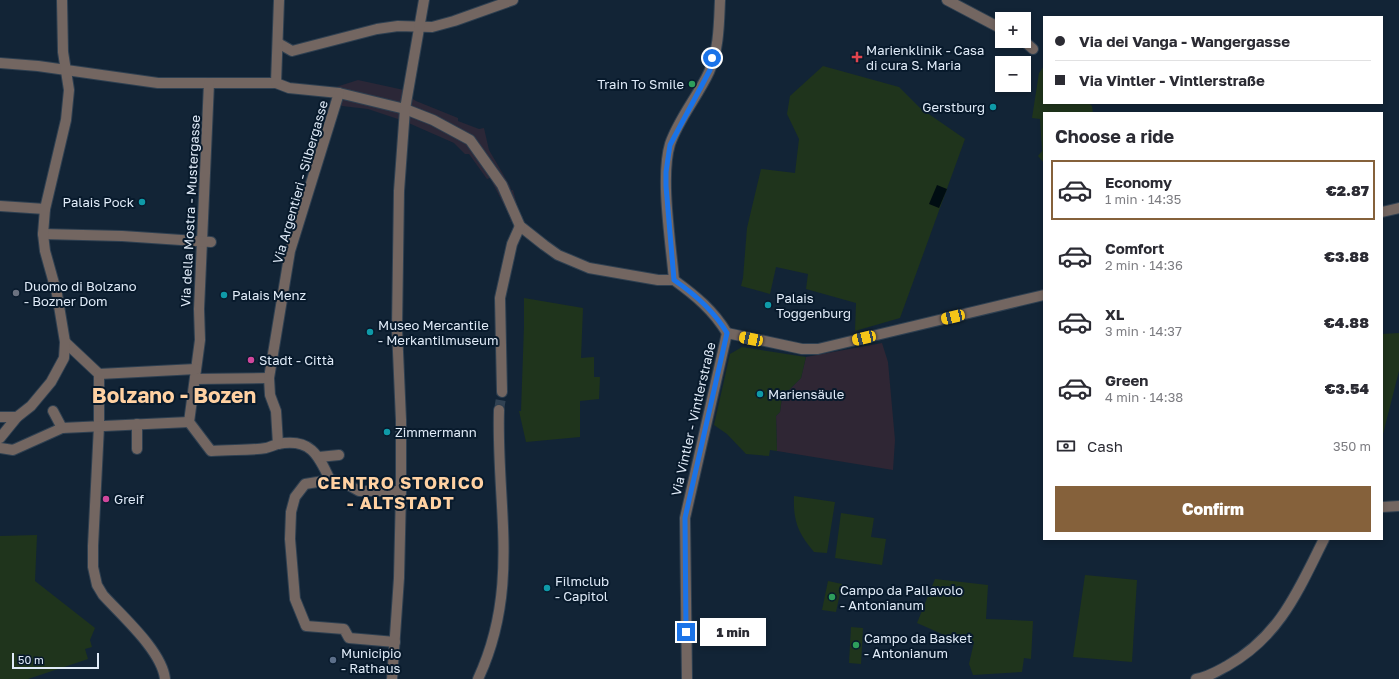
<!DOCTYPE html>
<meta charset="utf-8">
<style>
:root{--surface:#fff;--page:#f7f7f7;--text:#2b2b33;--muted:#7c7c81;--line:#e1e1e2;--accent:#85613b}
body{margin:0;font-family:"Golos Text",sans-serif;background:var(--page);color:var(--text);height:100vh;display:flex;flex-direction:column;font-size:15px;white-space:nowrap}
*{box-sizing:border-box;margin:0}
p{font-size:13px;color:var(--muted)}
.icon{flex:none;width:22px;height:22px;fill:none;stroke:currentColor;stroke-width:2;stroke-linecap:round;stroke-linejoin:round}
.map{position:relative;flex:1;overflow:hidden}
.details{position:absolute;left:1043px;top:112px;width:340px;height:428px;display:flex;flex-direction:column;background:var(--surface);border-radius:0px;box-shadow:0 2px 6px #0003}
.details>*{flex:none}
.top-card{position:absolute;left:1043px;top:16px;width:340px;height:88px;border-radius:0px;box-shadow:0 2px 6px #0003;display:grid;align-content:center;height:88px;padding:0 12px;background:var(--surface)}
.fabs{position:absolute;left:995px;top:12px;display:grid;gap:8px}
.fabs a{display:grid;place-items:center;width:36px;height:36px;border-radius:0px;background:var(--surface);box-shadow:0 2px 6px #0003;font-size:20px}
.scale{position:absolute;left:12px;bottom:10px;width:87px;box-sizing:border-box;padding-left:4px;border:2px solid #e0ebf8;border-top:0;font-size:11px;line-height:14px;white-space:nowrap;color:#e0ebf8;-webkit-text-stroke:3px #081a2c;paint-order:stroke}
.end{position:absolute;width:18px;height:18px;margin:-9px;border:5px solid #1a73e8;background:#fff;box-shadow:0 0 0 2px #fff}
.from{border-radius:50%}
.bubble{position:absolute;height:28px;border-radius:0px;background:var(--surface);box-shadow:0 2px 6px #0003;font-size:13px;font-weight:800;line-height:28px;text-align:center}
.car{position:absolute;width:12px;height:24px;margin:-12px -6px;border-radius:5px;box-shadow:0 0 3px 1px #0007;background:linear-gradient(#f5c518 24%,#345 0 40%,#f5c518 0 76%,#345 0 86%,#f5c518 0)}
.top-card b{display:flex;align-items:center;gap:14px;height:38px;font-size:15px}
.top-card b+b{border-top:1px solid var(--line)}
.top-card i{width:10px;height:10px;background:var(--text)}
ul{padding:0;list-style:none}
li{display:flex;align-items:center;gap:12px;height:60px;margin:0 8px 6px;padding:0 4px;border:2px solid transparent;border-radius:0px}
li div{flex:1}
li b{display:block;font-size:15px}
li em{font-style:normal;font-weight:800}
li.current{border-color:var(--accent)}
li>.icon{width:36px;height:36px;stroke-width:1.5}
h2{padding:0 12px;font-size:18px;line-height:48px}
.pay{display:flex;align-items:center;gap:10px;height:44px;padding:0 12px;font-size:15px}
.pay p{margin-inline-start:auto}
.button{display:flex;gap:8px;margin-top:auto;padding:8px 12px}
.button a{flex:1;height:46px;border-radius:0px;background:var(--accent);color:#fff;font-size:16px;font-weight:800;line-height:46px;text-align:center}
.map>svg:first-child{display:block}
</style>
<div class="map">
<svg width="1399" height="679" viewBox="0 0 1399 679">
<rect width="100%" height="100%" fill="#122436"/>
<path fill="#2b2737" d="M358,80l46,10 3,5 9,6 42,17v3l21,8 5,-1 5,22 21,36 1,4h2l6,22 4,5 -14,5 2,-2 -5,-11 -16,-31 -3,1 -18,-25h-4l-11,-11 -50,-22 -36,-12 -26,-3 -8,-14 2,-5z"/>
<path fill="#2f2634" d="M882,343l6,19 7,78 -2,30 -116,-19 -1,-35 4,-4 2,-15 19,-19 5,-21z"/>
<g fill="#1f341c">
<path d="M823,66l76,21 21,21 45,31 -65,179 -45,13 1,-28 -50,-14 2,-15 -32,-7 -6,27 -29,-8 2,-8 4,-50 14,-59 34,4 4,-34 -12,-25 3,-18z"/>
<path d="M1044,66v37h45l3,3 1,7h-49v50l-6,-7 4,-5 -2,-32 -8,-1 7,-45z"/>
<path d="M524,298l59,10 -2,50 13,-1v20h6l-1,22 -19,2v36l-54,5 -7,-31h2l3,-85z"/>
<path d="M1399,333v38l-17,67v-104z"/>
<path d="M742,347l64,10 -5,21 -19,19 -2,15 -4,4 1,35 -7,-1 -1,6 -23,-2 -19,-20 -13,-9 16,-71z"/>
<path d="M794,496l41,6 -8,51 -13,-1c-16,-19 -21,-31 -20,-56z"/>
<path d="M841,513l33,5 -3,19 15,2 -4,26 -47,-7z"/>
<path d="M37,535l-2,46 60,47 -5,12 2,7 -7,2 3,10 -60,20h-28v-143z"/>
<path d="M1085,575l52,5 -5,82 -59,-5z"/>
<path d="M935,579l53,6 -2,34 47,2 -2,38 -7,-1 -2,14 -49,3 -4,-11 5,-22 -32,-8 -25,-11z"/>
<path d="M828,581l14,3 -6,28 -14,-2z"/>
<path d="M851,627l12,1 -2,36 -12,-1z"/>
</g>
<path fill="#000d12" d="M937,185l10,4 -8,19 -10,-4z"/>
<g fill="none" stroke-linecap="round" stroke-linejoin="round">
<path stroke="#314253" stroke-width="10" stroke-dasharray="10 5" stroke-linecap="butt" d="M499,410l3,-18"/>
<g stroke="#2f4051" stroke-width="12">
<g id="pedestrian">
<path d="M278,43l14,8 85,-22 21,-3 34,1 22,-6 59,-21"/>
<path d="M0,63l38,3 120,17h118l13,5 50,5 66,16 28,11 37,20 32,45 18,41 24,19 14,10 31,13 69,12h16"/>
<path d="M209,83l-10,226 1,31 -11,82 22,29c18,-2 37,0 55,-3 4,-1 8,-3 12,-4 32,-6 40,10 52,36l13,2 16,9h42"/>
<path d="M276,83l3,-83"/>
<path d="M0,206l45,3"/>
<path d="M43,234l79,2 89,6"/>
<path d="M65,342l34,32v52l-6,120v21l4,18 6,10c19,21 59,56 62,84"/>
<path d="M99,374l97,-5"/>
<path d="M195,379l74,-1"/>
<path d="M502,392l-2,-94 12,-54 8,-18"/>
<path d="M53,411l9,17"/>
<path d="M137,424v25"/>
<path d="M0,438l17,-21"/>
<path d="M278,444l-2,-33 -6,-16 -1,-17 21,-127 49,-158"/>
<path d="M0,448l13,2 49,-22 127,-6"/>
<path d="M319,457l20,-2"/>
<path d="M330,480l-25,4 -10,13 -4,15 -1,27 5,60 11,27 38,3 5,9 46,4"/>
<path d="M392,679l7,-101 2,-87v-71l-4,-91 2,-138 6,-82 19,-109"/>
<path d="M478,679c43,-92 18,-174 21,-269"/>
</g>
</g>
<g stroke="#2f4051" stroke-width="12">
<g id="minor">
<path d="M720,0c-1,23 -1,50 -11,72 -11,24 -30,46 -39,72 -10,33 1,100 4,136 22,16 39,30 53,53"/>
<path d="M947,0l55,29"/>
<path d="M1024,41l9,8"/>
<path d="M1382,212l17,-4"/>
<path d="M727,333l75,16h16l226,-54"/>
<path d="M0,417h17l14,-11 20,-24 13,-24 1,-16 -8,-48 -12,-43 -2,-17 2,-25 21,-89 3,-30 -6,-38 -1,-52"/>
<path d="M1382,507l17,-1"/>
<path d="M687,679l-2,-161 42,-185"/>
<path d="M1196,679c12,-2 20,-7 31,-13 53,-30 71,-75 97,-127"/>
</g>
</g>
<use href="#pedestrian" stroke="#736661" stroke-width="10"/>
<use href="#minor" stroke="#736661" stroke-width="10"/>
</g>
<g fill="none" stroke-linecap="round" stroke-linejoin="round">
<path stroke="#1a73e8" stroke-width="5" d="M686,632l-1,-114 42,-185c-13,-22 -31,-38 -53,-53l-8,-94v-14l4,-27 40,-75 2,-12"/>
</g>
<path fill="#e0444e" stroke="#081a2c" stroke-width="1.5" d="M855 51h4v4h4v4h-4v4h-4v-4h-4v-4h4z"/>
<g fill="#2e9e5b" stroke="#081a2c" stroke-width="1.5">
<circle cx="692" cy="84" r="4"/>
<circle cx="832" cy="597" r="4"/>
<circle cx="856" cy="645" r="4"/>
</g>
<g fill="#0f9aa8" stroke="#081a2c" stroke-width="1.5">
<circle cx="993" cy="107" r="4"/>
<circle cx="142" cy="202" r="4"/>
<circle cx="224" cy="295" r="4"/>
<circle cx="768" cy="305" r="4"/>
<circle cx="370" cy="332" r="4"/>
<circle cx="760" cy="394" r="4"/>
<circle cx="387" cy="432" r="4"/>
<circle cx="547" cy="588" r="4"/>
</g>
<circle fill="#6b7280" stroke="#081a2c" stroke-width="1.5" cx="16" cy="293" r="4"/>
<g fill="#d1479c" stroke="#081a2c" stroke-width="1.5">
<circle cx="251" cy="360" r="4"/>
<circle cx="106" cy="499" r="4"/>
</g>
<circle fill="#5c6f8a" stroke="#081a2c" stroke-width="1.5" cx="333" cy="660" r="4"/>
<g text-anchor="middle" stroke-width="4" stroke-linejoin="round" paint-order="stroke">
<g font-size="13" fill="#e0ebf8" stroke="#081a2c" text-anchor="start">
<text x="866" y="55">Marienklinik - Casa<tspan x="866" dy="15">di cura S. Maria</tspan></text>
<text x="684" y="89" text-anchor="end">Train To Smile</text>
<text x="985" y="112" text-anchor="end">Gerstburg</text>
<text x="134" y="207" text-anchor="end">Palais Pock</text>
<text x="24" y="291">Duomo di Bolzano<tspan x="24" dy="15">- Bozner Dom</tspan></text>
<text x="232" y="300">Palais Menz</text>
<text x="776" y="303">Palais<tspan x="776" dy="15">Toggenburg</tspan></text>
<text x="378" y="330">Museo Mercantile<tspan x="378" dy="15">- Merkantilmuseum</tspan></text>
<text x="259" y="365">Stadt - Città</text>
<text x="768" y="399">Mariensäule</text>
<text x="395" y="437">Zimmermann</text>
<text x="114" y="504">Greif</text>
<text x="555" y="586">Filmclub<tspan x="555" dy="15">- Capitol</tspan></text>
<text x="840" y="595">Campo da Pallavolo<tspan x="840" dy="15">- Antonianum</tspan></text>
<text x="864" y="643">Campo da Basket<tspan x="864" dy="15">- Antonianum</tspan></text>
<text x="341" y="658">Municipio<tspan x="341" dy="15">- Rathaus</tspan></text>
</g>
<g font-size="13" fill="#e0ebf8" stroke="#081a2c">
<text transform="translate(300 182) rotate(-74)" y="5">Via Argentieri - Silbergasse</text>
<text transform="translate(190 211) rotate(-87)" y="5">Via della Mostra - Mustergasse</text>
<text transform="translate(693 419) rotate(-77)" y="5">Via Vintler - Vintlerstraße</text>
</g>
<g font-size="17" font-weight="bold" letter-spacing="1" fill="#ffd1a2" stroke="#081a2c">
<text x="401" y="489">CENTRO STORICO<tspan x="401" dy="20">- ALTSTADT</tspan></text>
</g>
<g font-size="21" font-weight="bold" fill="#ffd1a2" stroke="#081a2c">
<text x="174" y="403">Bolzano - Bozen</text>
</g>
</g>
</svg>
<div class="fabs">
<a>+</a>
<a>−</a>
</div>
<div class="scale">50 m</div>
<i class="end from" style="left:712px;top:58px"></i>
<i class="end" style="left:686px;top:632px"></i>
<div class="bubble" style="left:700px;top:618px;width:66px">1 min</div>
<i class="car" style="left:953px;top:317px;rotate:257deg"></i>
<i class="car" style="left:864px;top:338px;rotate:257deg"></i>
<i class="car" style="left:751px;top:339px;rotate:282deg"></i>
<div class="top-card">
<b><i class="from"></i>Via dei Vanga - Wangergasse</b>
<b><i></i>Via Vintler - Vintlerstraße</b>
</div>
<section class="details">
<h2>Choose a ride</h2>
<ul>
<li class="current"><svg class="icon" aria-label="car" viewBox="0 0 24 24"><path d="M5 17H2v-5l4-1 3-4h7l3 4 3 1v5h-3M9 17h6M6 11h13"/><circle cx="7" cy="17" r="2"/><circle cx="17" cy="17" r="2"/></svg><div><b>Economy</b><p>1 min · 14:35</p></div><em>€2.87</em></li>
<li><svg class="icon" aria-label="car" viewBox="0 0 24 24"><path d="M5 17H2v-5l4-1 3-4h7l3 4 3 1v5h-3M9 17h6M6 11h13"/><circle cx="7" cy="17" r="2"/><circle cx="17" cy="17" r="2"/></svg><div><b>Comfort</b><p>2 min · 14:36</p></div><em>€3.88</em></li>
<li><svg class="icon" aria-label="car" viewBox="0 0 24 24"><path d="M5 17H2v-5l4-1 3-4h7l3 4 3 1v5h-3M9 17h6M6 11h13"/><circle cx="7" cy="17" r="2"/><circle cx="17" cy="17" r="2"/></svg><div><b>XL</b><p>3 min · 14:37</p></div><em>€4.88</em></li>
<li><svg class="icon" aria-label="car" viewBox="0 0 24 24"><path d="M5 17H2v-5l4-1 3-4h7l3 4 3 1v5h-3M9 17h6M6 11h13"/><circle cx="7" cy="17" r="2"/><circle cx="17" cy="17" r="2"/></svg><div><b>Green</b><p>4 min · 14:38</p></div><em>€3.54</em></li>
</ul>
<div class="pay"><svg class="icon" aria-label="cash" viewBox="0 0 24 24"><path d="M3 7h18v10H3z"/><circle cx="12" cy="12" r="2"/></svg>Cash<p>350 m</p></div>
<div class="button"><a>Confirm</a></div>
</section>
</div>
